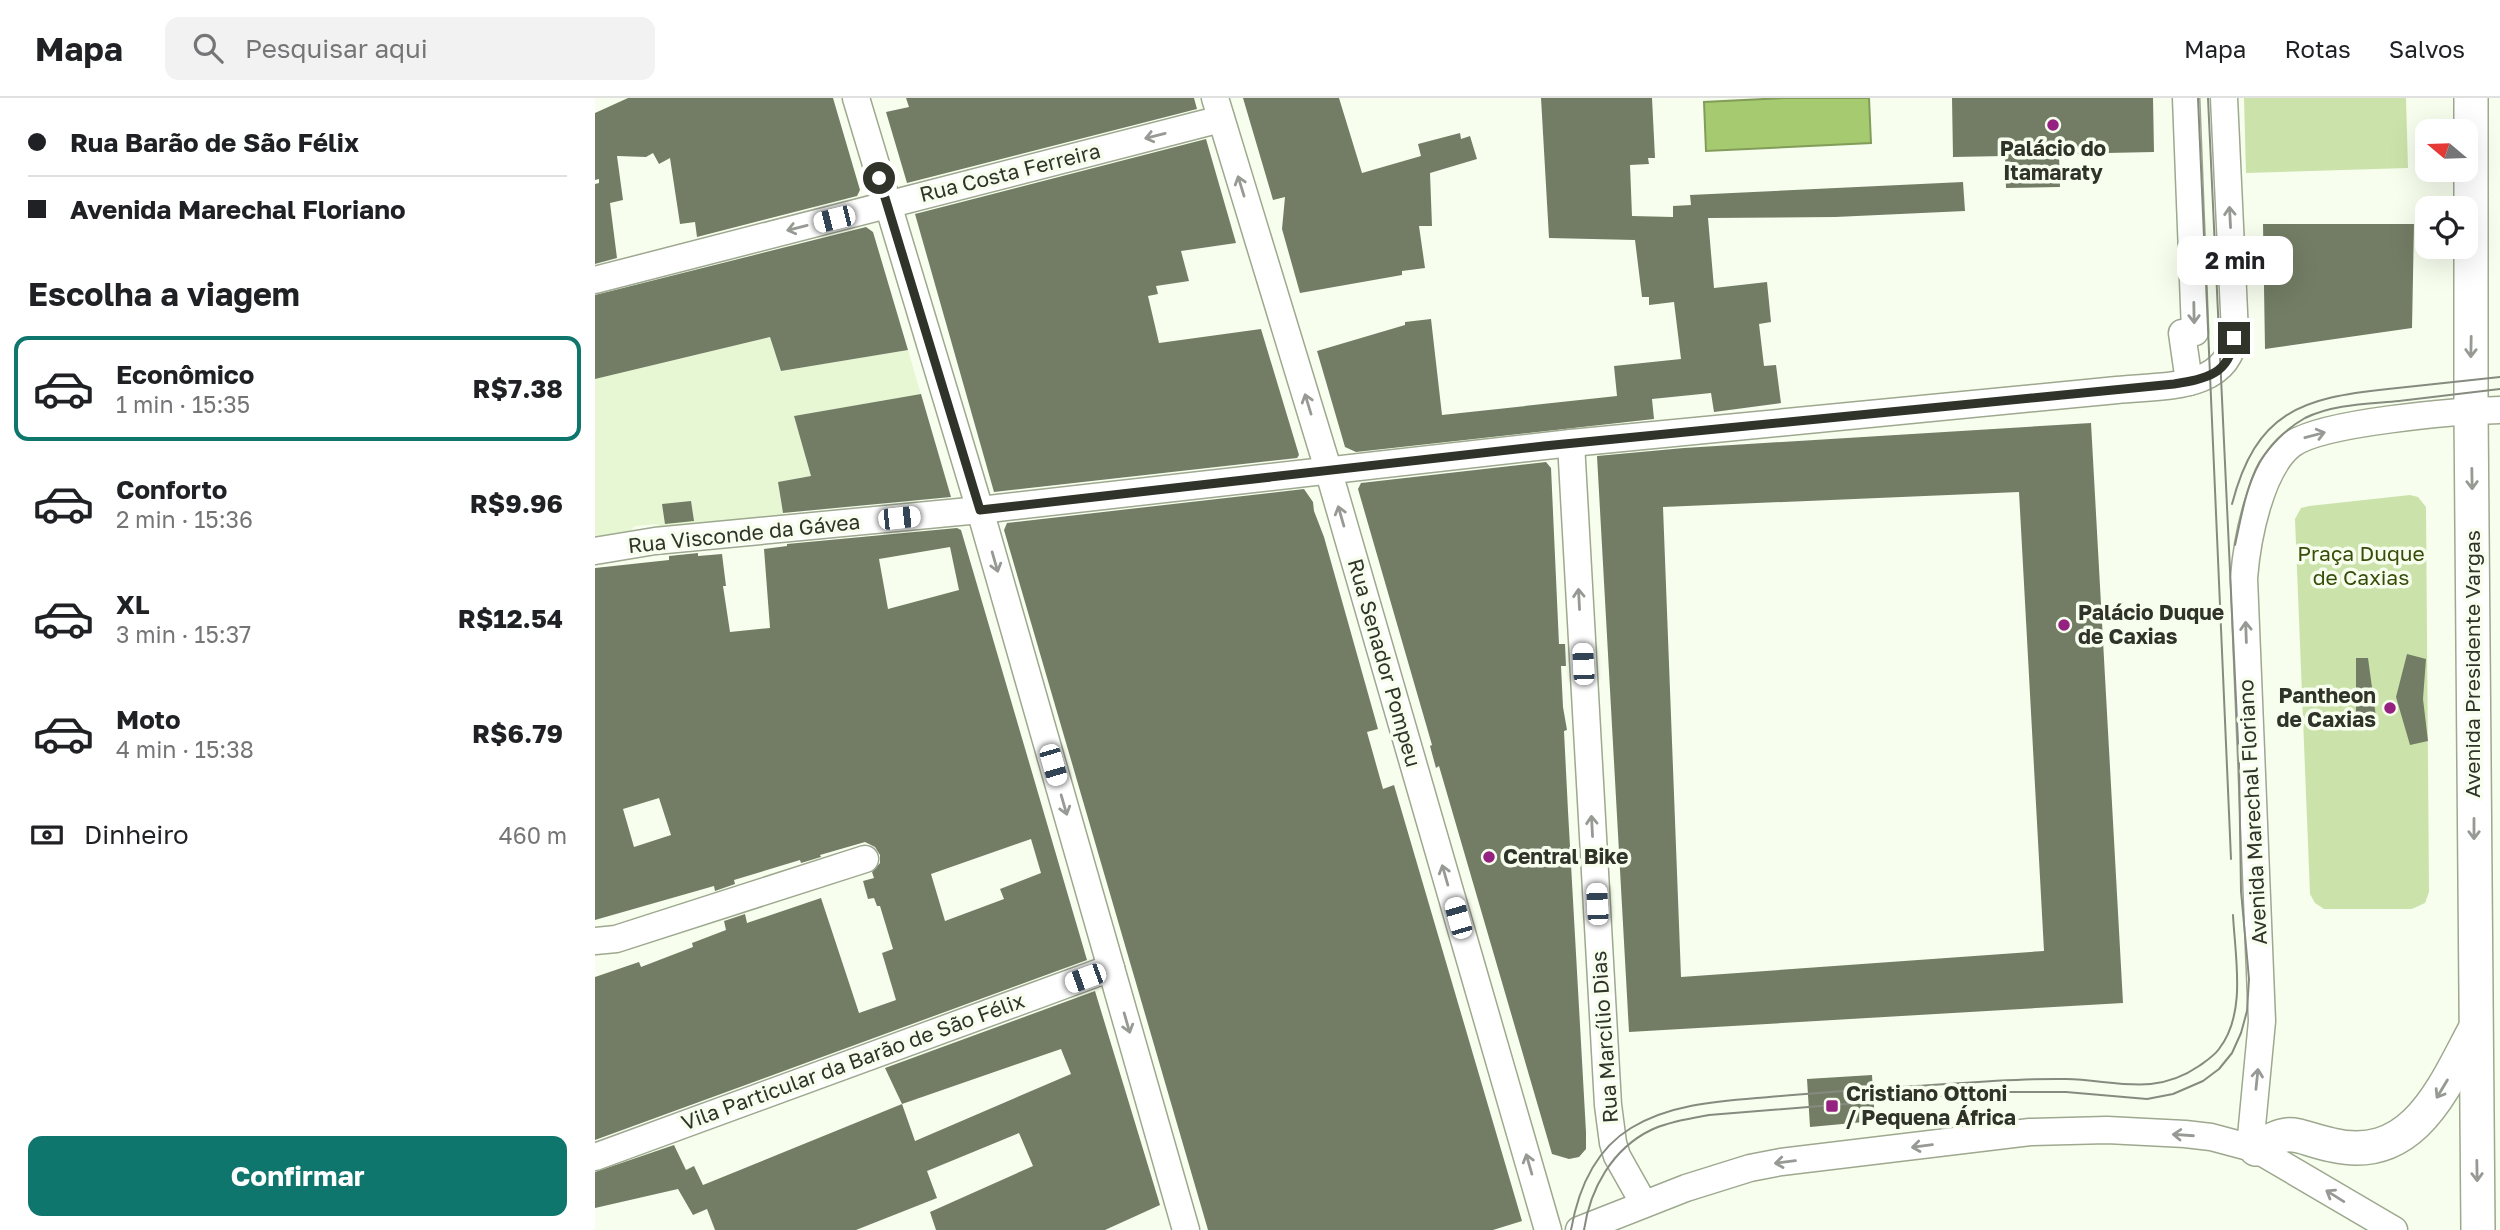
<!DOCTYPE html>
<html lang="pt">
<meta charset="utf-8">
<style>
:root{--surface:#fff;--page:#f2f2f2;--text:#202124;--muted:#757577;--line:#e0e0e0;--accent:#0f766e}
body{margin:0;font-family:"Golos Text",sans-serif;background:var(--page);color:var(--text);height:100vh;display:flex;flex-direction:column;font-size:26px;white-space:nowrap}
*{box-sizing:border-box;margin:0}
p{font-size:23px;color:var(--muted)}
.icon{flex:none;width:38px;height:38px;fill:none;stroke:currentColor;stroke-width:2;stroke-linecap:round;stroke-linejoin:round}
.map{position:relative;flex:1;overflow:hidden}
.panel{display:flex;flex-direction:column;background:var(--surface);width:595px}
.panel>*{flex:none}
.banner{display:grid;align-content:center;height:154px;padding:0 28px;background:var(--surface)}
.needle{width:46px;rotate:289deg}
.buttons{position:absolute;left:1820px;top:21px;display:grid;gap:14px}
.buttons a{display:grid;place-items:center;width:63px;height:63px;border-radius:14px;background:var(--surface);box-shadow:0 7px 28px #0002;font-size:35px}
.end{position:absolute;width:32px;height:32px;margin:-16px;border:9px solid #2f3329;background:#fff;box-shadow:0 0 0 4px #fff}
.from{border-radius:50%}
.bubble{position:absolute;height:49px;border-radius:14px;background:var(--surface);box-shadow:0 7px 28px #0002;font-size:23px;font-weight:700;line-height:49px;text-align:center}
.car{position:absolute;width:21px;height:42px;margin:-21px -10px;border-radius:9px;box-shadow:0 0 5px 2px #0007;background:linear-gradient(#fff 24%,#345 0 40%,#fff 0 76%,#345 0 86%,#fff 0)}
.banner b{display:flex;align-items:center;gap:24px;height:66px;font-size:26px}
.banner b+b{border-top:2px solid var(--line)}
.banner i{width:18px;height:18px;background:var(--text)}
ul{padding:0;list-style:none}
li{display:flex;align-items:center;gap:21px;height:105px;margin:0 14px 10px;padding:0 14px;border:4px solid transparent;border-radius:14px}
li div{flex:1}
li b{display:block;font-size:26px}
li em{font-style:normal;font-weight:700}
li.active{border-color:var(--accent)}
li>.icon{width:63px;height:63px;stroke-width:1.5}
h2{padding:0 28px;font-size:32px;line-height:84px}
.pay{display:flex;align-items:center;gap:18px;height:77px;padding:0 28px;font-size:26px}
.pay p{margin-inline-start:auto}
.action{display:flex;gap:14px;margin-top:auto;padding:14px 28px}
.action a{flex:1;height:80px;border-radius:14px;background:var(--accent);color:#fff;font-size:28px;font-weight:700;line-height:80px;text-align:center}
header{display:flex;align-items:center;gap:42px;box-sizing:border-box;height:98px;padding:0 35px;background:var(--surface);border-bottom:2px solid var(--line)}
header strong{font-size:33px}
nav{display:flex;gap:38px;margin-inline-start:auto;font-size:24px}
.search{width:490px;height:63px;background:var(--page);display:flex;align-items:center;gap:18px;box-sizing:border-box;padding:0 24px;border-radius:14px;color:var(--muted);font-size:26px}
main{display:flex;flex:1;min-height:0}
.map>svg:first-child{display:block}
</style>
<header>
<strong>Mapa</strong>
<div class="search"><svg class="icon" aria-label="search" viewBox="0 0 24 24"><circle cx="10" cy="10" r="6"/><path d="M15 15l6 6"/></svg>Pesquisar aqui</div>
<nav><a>Mapa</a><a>Rotas</a><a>Salvos</a></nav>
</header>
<main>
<section class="panel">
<div class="banner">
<b><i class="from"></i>Rua Barão de São Félix</b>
<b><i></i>Avenida Marechal Floriano</b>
</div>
<h2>Escolha a viagem</h2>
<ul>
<li class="active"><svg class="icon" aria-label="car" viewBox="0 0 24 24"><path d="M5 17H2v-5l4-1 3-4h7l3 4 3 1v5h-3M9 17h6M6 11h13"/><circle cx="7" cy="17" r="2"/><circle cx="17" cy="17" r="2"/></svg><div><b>Econômico</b><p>1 min · 15:35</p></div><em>R$7.38</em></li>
<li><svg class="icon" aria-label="car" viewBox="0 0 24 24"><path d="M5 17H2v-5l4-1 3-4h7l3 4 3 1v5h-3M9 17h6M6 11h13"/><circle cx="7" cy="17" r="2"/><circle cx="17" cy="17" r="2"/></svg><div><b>Conforto</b><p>2 min · 15:36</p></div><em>R$9.96</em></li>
<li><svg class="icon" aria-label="car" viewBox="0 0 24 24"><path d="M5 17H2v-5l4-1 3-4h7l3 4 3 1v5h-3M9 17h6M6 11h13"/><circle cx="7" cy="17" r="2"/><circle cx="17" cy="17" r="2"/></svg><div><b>XL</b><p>3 min · 15:37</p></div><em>R$12.54</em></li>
<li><svg class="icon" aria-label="car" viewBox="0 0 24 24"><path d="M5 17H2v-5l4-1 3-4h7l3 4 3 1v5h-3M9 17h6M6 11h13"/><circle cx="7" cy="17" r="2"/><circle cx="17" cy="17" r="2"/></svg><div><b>Moto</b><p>4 min · 15:38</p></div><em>R$6.79</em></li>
</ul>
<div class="pay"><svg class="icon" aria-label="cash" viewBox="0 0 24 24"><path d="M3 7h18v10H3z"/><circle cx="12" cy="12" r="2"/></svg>Dinheiro<p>460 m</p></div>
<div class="action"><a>Confirmar</a></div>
</section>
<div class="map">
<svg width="1905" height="1132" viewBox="0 0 1905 1132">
<rect width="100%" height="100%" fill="#f7feee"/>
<path fill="#e7f6d3" d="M176,239l10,34 127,-21 13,45 -127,21 17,60 -33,6 5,33 -118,14 -9,-5 -21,2 -7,7 -33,4v-158z"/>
<g fill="#cbe3ab">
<path d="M1649,0h162l2,70 -162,5z"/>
<path d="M1815,397l8,2 8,10 3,385 -4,11 -13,6h-88l-9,-6 -5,-9 -15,-375 6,-11 8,-2z"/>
</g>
<path fill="#a6ca6f" stroke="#829d5a" stroke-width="2" d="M1189,0h85l2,45 -165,8 -2,-49z"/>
<g fill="#737d65" fill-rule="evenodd">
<path d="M33,0h205l27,92 -3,6 -160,41 -2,-15 -15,2 -10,-66 -11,6 -6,-11 -7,4 -29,-1 6,44 -13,3 7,55 -22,6v-80l4,-1v-4l-4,1v-67z"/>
<path d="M311,0h288l3,11 -290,74 -21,-71 23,-5z"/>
<path d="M648,0h96l23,75 59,-17 -3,-12 42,-11 1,6 9,-3 7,23 -47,14 2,53h-13l6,42 -23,3v4l-102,18 -18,-64 3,-32 -12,3z"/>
<path d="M946,0h111l3,60h-7l1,6 -19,1 2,51 41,1v-11l18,-1 -1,-10 273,-13 2,29 -130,6 -127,1 6,70 53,-6 4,40 -12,2 5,42 12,-1 5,38 -67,9 -3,-19 -59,6 2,20 -298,33 -11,-5 -28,-96 88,-26v-3l26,-3 11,96 175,-19 -3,-30 67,-7 -7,-57 -25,3v-8h-7l-7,-57 -86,-2z"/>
<path d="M1357,0h201l1,54 -95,2 1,33 -54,1 -1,-32 -52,1z"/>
<path d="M611,41l30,104 -55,8 8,30 -33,5 2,8 -10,2 11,47 102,-14 38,126 -2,3 -303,34 -79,-278z"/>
<path d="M1668,126h151l-2,104 -147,21z"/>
<path d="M271,129l7,5 35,118 -127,21 -11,-34 -175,42v-84z"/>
<path d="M326,296l30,103 -168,16 -5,-31 33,-6 -17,-60z"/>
<path d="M1496,325l32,580 -494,29 -32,-576 87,-8zM1424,394l25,459 -363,26 -18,-470z"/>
<path d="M951,364l5,6 8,176h6l1,22h-5l2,41 4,23 -3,1 4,80 18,321v17l-7,8 -10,2 -17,-5 -97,-333 -16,-55 -3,2 -6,-22 2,-1 -74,-256 3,-6z"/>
<path d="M709,391l9,13 1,9 10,26 54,192 -11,3 16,57 11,-4 128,436 -29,9h-285l-204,-700 3,-7z"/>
<path d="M96,403l3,20 -29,3 -3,-20z"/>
<path d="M362,430l4,2 126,430 -492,180v-163l44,-15 2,5 52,-20 -1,-4 34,-13 -2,-9 21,-7 2,9 74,-25 38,115 37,-13 -14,-47 11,-4 -13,-43h-3l-3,-8 -6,1 -5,-18 11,-3 -2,-6 8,-9v-8l-5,-8 -10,-5 -45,13 1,2 -20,6 -1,-3 -66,20 1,4 -20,7 -1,-5 -119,34v-352l74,-8v-4l29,-3v3l24,-2 4,32h-3l7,46 40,-4 -6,-79 23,-3v-2zM355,449l9,43 -71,19 -9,-50zM64,700l12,37 -37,12 -11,-38zM436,741l10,34 -41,16 4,10 -59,22 -14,-47z"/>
<path d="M1812,556l19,5 -3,40 5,42 -18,4 -14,-48z"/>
<path d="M1761,560h12l8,59h-20z"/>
<path d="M500,893l65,214 -55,25h-169l-6,-18 103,-46 -14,-33 -92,38 10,27 -81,32h-141l-8,-21 -14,6 -15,-26 -83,19v-36l79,-27 12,25 8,-4 9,19 199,-81 -17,-36zM466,951l10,25 -156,67 -13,-37z"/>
<path d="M1277,977l3,46 -65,6 -3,-48z"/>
</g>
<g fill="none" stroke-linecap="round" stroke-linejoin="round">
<g stroke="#9da88f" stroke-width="29">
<g id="minor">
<path d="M261,0l124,412 206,720"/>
<path d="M620,0l113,371 220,761"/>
<path d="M1591,0l9,234 -13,1 7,49"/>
<path d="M0,182l626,-161"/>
<path d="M976,345l37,662 5,38 4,13 27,48"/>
<path d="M0,453l60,-10 325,-31 591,-67 546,-53c45,-5 112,2 118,-57l-11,-235"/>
<path d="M0,843l21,-2 249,-80"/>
<path d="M1655,1049l12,-126 -18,-443c3,-38 16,-108 47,-133 29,-23 168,-34 209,-35"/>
<path d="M0,1059l516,-189"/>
<path d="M984,1132l107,-42 64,-20 31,-6 249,-30 77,-2 78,4 26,3 45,12 138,81"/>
</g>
</g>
<g stroke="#9da88f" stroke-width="36">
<g id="major">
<path d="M1876,0v313l7,819"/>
<path d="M1661,1051c36,-24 38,-12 76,-4 81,19 111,-56 142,-114"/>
</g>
</g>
<use href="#minor" stroke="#fff" stroke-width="26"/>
<use href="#major" stroke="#fff" stroke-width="33"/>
<g stroke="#868b7f" stroke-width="2">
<path d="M1603,0l33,761"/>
<path d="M1637,406c24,-92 69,-106 156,-115 38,-4 75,-8 112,-12"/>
<path d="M1640,447c6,-27 11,-58 24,-82 11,-18 28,-35 46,-45 28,-14 63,-14 94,-17 34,-4 67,-8 101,-12"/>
<path d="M976,1132c7,-40 24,-80 60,-102 41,-25 91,-27 138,-31 44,-4 88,-7 132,-10 55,-3 110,-9 165,-8 49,1 88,18 133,-13 7,-5 15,-10 20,-17 28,-36 16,-92 14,-134"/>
<path d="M989,1132c6,-41 28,-81 67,-100 19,-9 39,-11 58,-15l283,-23h74l81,7 26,-5 30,-13 16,-12 13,-16 9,-20 6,-22 2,-32 -8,-88 -2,-127 -31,-666"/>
</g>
</g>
<defs><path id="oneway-shaft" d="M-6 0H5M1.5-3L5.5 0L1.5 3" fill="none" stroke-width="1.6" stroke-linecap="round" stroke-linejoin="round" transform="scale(1.75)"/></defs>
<g stroke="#979994">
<use href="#oneway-shaft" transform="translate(560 38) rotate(166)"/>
<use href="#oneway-shaft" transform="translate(646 88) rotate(-107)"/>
<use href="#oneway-shaft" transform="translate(1635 119) rotate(-93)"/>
<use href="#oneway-shaft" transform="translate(202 130) rotate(166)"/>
<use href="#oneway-shaft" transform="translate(1599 215) rotate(89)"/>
<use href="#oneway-shaft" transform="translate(1876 249) rotate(91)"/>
<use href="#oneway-shaft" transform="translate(713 306) rotate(-107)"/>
<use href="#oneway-shaft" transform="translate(1720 337) rotate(-15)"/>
<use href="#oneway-shaft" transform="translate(1877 381) rotate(89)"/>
<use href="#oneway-shaft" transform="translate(746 418) rotate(-106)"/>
<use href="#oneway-shaft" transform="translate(400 464) rotate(74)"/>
<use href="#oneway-shaft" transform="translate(984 501) rotate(-93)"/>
<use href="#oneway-shaft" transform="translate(1651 534) rotate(-92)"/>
<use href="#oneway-shaft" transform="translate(469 707) rotate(74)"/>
<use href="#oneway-shaft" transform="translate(997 728) rotate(-93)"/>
<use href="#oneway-shaft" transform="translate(1879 731) rotate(90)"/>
<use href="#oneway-shaft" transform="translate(850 777) rotate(-106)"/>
<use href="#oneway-shaft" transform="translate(532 925) rotate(74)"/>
<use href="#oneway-shaft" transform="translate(1662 981) rotate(-84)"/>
<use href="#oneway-shaft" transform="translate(1847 991) rotate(121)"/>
<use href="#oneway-shaft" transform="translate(1588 1037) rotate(-176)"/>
<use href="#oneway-shaft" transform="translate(1327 1048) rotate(173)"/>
<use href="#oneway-shaft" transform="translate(1190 1064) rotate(173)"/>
<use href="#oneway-shaft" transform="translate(934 1066) rotate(-106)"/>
<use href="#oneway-shaft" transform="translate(1882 1073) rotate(89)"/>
<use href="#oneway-shaft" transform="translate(1740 1098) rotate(-148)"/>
</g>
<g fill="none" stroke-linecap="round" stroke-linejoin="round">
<path stroke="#2f3329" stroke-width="9" d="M284,80l101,332 564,-64 630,-62c31,-5 56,-9 60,-46"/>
</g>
<g fill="#952280" stroke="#f7feee" stroke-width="2.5">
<circle cx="1458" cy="27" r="7"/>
<circle cx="1469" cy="527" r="7"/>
<circle cx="1795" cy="610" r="7"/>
<circle cx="894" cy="759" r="7"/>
<rect x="1230" y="1001" width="14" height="14" rx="3.5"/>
</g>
<g text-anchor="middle" stroke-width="7" stroke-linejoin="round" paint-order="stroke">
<g font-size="21" font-weight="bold" fill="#2f3329" stroke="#f7feee" text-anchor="start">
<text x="1458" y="58" text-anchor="middle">Palácio do<tspan x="1458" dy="24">Itamaraty</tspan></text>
<text x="1483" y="522">Palácio Duque<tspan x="1483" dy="24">de Caxias</tspan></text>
<text x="1781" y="605" text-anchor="end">Pantheon<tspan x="1781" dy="24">de Caxias</tspan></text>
<text x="908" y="766">Central Bike</text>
<text x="1251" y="1003">Cristiano Ottoni<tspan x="1251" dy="24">/ Pequena África</tspan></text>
</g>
<g font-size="21" fill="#2f3329" stroke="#f7feee">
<text transform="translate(415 75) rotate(-14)" y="7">Rua Costa Ferreira</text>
<text transform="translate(149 436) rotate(-6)" y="7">Rua Visconde da Gávea</text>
<text transform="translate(789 565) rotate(74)" y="7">Rua Senador Pompeu</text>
<text transform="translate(1878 566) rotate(-90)" y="7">Avenida Presidente Vargas</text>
<text transform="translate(1658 714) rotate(-93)" y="7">Avenida Marechal Floriano</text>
<text transform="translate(1010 939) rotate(-94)" y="7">Rua Marcílio Dias</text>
<text transform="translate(258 964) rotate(-20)" y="7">Vila Particular da Barão de São Félix</text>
</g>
<g font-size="21" fill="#374d09" stroke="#f7feee">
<text x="1766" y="463">Praça Duque<tspan x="1766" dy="24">de Caxias</tspan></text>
</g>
</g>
</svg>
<div class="buttons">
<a><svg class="needle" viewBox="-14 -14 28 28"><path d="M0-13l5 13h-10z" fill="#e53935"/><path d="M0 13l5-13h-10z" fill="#757577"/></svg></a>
<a><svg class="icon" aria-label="locate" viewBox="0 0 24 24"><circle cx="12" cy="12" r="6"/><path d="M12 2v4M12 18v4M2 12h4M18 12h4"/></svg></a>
</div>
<i class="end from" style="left:284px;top:80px"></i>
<i class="end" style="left:1639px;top:240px"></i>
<div class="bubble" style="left:1582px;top:138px;width:116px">2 min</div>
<i class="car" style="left:239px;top:121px;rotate:256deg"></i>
<i class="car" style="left:304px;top:420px;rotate:84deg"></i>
<i class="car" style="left:988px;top:566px;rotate:357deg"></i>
<i class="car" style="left:458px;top:667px;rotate:164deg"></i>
<i class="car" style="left:1002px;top:806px;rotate:357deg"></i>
<i class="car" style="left:863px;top:820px;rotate:344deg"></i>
<i class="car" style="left:490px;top:880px;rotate:250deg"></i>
</div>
</main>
